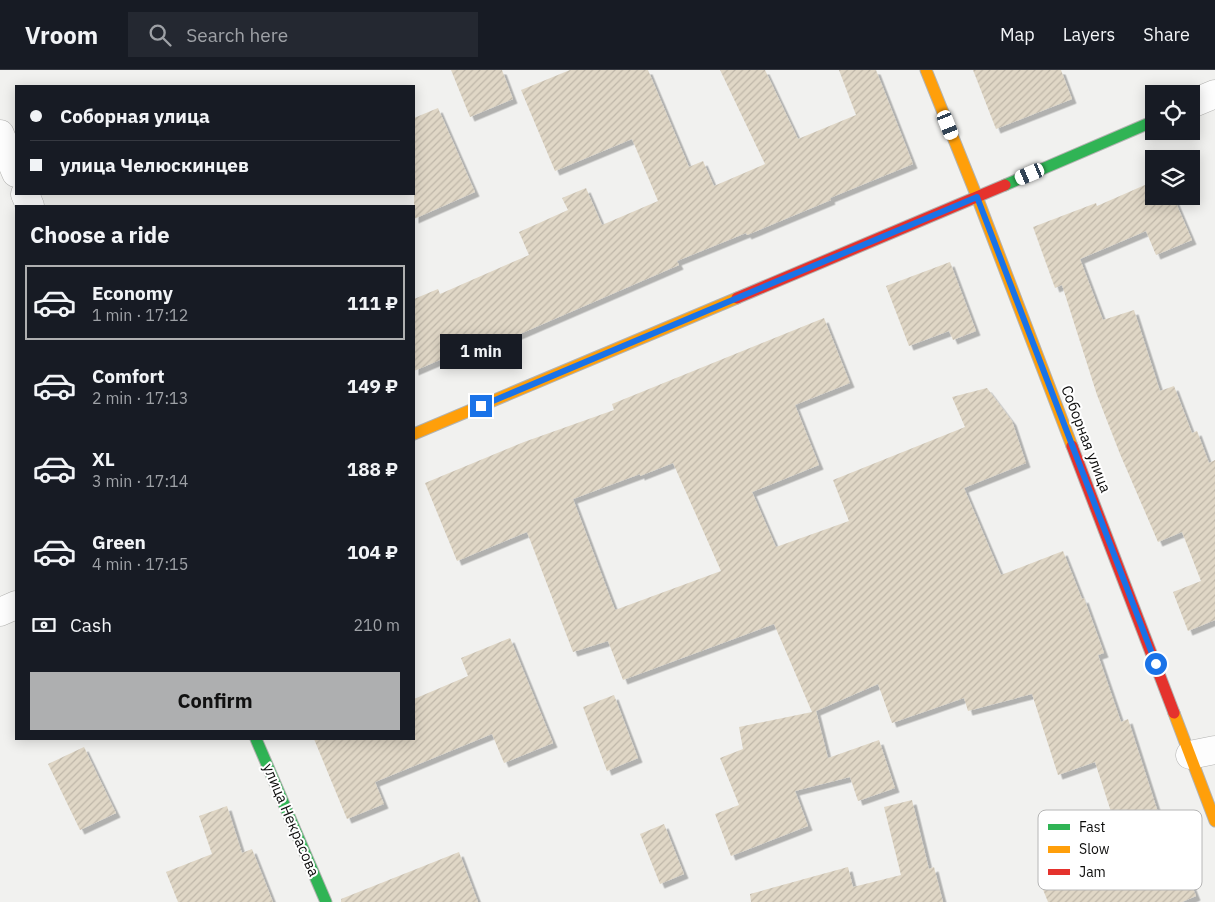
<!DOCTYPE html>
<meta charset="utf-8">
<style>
:root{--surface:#171b24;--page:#242831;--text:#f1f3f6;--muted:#9ea1a6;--line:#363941;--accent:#aeafb0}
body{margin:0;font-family:"IBM Plex Sans",sans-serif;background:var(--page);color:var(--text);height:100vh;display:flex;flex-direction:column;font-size:19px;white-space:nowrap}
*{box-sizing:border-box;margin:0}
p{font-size:16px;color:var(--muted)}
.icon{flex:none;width:28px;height:28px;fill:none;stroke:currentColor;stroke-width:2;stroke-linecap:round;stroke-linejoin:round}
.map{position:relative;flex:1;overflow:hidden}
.side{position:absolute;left:15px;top:135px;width:400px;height:535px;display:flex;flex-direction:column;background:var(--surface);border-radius:0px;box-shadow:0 2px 12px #0003}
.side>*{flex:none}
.top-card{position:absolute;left:15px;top:15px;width:400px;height:110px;border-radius:0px;box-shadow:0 2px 12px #0003;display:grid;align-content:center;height:110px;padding:0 15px;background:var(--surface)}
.fabs{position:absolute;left:1145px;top:15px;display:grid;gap:10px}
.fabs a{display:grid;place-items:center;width:55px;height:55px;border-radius:0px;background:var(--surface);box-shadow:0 2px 12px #0003;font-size:25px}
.end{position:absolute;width:22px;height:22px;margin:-11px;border:6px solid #1a73e8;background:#fff;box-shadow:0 0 0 2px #fff}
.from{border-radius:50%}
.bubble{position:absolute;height:35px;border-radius:0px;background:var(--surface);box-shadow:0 2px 12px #0003;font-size:16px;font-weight:800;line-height:35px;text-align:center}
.car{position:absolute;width:15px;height:30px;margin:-15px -8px;border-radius:6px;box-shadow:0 0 4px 1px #0007;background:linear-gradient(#fff 24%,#345 0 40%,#fff 0 76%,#345 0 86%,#fff 0)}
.top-card b{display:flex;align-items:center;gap:18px;height:48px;font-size:19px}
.top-card b+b{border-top:1px solid var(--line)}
.top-card i{width:12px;height:12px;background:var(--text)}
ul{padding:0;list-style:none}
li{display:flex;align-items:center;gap:15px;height:75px;margin:0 10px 8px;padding:0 5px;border:2px solid transparent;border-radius:0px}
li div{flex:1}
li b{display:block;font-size:19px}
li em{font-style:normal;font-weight:800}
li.current{border-color:var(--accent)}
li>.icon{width:45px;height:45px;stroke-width:1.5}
h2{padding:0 15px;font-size:22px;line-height:60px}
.pay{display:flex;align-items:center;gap:12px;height:55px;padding:0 15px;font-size:19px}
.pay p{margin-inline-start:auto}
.button{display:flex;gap:10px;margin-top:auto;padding:10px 15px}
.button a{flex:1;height:58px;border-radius:0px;background:var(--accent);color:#111;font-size:20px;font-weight:800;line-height:58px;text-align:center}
header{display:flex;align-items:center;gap:30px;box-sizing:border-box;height:70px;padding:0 25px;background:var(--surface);border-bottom:1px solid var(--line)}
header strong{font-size:24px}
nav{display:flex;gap:28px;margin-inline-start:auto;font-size:18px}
.search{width:350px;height:45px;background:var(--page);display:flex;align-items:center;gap:12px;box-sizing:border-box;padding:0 18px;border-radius:0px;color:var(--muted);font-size:19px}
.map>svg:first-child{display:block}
</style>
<header>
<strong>Vroom</strong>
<div class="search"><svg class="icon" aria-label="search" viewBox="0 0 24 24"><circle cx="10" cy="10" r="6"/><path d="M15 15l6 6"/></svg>Search here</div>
<nav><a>Map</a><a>Layers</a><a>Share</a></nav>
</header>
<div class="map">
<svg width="1215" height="832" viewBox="0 0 1215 832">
<defs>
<pattern id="building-hatch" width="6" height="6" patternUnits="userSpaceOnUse" patternTransform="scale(1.25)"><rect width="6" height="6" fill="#e0d7c6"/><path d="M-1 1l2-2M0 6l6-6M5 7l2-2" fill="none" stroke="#bfb7a9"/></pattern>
<filter id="shadow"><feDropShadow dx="4.5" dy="4.5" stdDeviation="0" flood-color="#0004"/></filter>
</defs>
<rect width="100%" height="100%" fill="#f1f1ef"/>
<g fill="url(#building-hatch)" fill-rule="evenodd" filter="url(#shadow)">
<path d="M451,0h51l11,29 -43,18z"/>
<path d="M570,0h78l41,97 14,-6 11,25 51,-22 -45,-94h45l33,69 58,-24 -17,-45h37l37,94 -83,34 1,2 -84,35 -1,-2 -69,28 2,4 -187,81 -3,-7 -75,32v-72l24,-10 2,5 89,-39 -10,-23 49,-22 -6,-12 24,-10 16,37 56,-24 -26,-62 -77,32 -34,-81z"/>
<path d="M973,0h88l11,29 -76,30z"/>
<path d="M438,38l37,84 -61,27v-101z"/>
<path d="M1154,111v15h19l19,44 -36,15 -10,-24 -66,28 23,61 31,-10 26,81 14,-5 18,47 5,-2 12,32 6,-3v160l-27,11 -15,-39 28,-11 -19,-49 -24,10 -38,-88 -23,-59 -35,-110 -7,3 -22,-61 63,-24 1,3z"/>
<path d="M950,192l26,69 -23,9 -4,-9 -40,15 -23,-60z"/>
<path d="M824,248l26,65 -55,22 24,60 -67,27 24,55 73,-26 -16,-41 132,-53 -13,-30 35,-9 25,33 14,42 -62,25 37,87 62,-24 19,48 2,-1 20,55 -6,2 23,67 7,-3 37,115 6,-2 25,64 -14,6h-134l-10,-25 84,-31 -27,-84 -37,13 -26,-81 -64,17 -4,-13 -72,25 -14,-39 -62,27 12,47 51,-18 16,48 -37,13 -8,-24 -55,14 13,35 -77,30 -16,-42 24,-9 -19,-47 23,-9 -4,-22 73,-15 -38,-88 -151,56 -15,-39 -35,11 -46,-120 -70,29 -32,-78 99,-41 90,-32 -2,-6zM673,393l48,108 -106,39 -42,-111 67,-25v2z"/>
<path d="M510,568l43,105 -49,20 -12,-29 -117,48 9,22 -37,15 -33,-80h100v-40l54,-23 -7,-18z"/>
<path d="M614,625l24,63 -31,13 -24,-64z"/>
<path d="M84,677l32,66 -36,17 -32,-66z"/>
<path d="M912,730l17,69 5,-2 9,35h-192l-1,-8 98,-27 5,20 48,-12 -17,-68z"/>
<path d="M227,736l15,47 10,-4 21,53h-95l-12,-30 46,-18 -13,-38z"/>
<path d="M664,754l20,50 -24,10 -20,-50z"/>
<path d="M459,782l19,50h-137v-3z"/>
</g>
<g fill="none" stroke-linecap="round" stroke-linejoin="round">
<g stroke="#b3b3b1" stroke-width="29">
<g id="street">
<path d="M1191,34l24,-10"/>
<path d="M0,64l16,39"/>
<path d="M25,124l5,12"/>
<path d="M0,542l16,-7"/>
<path d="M1190,685l25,-5"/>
</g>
</g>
<g stroke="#b3b3b1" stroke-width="13">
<g id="fast">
<path d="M1005,115l149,-64"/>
<path d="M256,669l70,163"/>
</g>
</g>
<g stroke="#b3b3b1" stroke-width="13">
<g id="slow">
<path d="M926,0l51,127 95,249"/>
<path d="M414,364l323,-136"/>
<path d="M1174,643l41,108"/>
</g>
</g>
<g stroke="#b3b3b1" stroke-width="13">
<g id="jam">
<path d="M737,228l268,-113"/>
<path d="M1072,376l102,267"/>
</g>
</g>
<use href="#street" stroke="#fdfdfd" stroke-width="28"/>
<use href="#fast" stroke="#30b455" stroke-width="11"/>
<use href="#slow" stroke="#ff9f0a" stroke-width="11"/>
<use href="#jam" stroke="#e5322d" stroke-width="11"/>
</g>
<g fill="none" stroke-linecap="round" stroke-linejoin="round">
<path stroke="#1a73e8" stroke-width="6" d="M481,336l496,-209 179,467"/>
</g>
<g text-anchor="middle" stroke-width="4" stroke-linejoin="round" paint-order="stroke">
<g font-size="15" fill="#0c0c0b" stroke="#fff">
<text transform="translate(1086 369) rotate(69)" y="5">Соборная улица</text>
<text transform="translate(291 750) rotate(67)" y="5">улица Некрасова</text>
</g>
</g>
<rect x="1038" y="740" width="164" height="80" rx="8" fill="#fff" stroke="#b6b6b6" stroke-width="1"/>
<rect x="1048" y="754" width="22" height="6" fill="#30b455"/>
<rect x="1048" y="776" width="22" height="7" fill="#ff9f0a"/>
<rect x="1048" y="799" width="22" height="6" fill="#e5322d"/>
<g font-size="14" fill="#0c0c0b">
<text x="1079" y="762">Fast</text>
<text x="1079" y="784">Slow</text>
<text x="1079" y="807">Jam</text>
</g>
</svg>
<div class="fabs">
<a><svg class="icon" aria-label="locate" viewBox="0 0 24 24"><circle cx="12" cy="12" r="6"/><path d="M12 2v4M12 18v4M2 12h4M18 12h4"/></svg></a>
<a><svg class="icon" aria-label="layers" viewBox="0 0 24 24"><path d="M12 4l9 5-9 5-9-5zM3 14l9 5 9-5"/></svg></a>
</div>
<i class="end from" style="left:1156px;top:594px"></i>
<i class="end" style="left:481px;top:336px"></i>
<div class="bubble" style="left:440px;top:264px;width:82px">1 min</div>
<i class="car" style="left:948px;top:55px;rotate:158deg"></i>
<i class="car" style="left:1030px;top:104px;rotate:247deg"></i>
<div class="top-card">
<b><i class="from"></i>Соборная улица</b>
<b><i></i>улица Челюскинцев</b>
</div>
<section class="side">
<h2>Choose a ride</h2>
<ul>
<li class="current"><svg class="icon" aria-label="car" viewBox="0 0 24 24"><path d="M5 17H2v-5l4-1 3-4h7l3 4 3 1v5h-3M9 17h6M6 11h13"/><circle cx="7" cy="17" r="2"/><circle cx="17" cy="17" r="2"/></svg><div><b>Economy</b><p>1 min · 17:12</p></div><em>111 ₽</em></li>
<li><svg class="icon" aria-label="car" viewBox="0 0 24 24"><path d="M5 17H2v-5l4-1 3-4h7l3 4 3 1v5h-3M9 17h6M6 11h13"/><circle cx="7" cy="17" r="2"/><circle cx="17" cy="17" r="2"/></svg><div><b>Comfort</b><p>2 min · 17:13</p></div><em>149 ₽</em></li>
<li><svg class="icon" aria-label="car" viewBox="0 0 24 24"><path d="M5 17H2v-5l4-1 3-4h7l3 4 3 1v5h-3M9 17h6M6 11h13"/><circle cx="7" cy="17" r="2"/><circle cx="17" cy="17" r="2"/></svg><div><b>XL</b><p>3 min · 17:14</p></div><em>188 ₽</em></li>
<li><svg class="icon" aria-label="car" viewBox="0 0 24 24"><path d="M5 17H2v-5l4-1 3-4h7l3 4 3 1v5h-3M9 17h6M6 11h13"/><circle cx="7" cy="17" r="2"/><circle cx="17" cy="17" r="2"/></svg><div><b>Green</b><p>4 min · 17:15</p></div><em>104 ₽</em></li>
</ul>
<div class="pay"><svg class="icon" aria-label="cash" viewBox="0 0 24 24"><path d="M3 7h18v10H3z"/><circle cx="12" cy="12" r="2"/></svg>Cash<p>210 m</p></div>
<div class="button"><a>Confirm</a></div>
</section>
</div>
